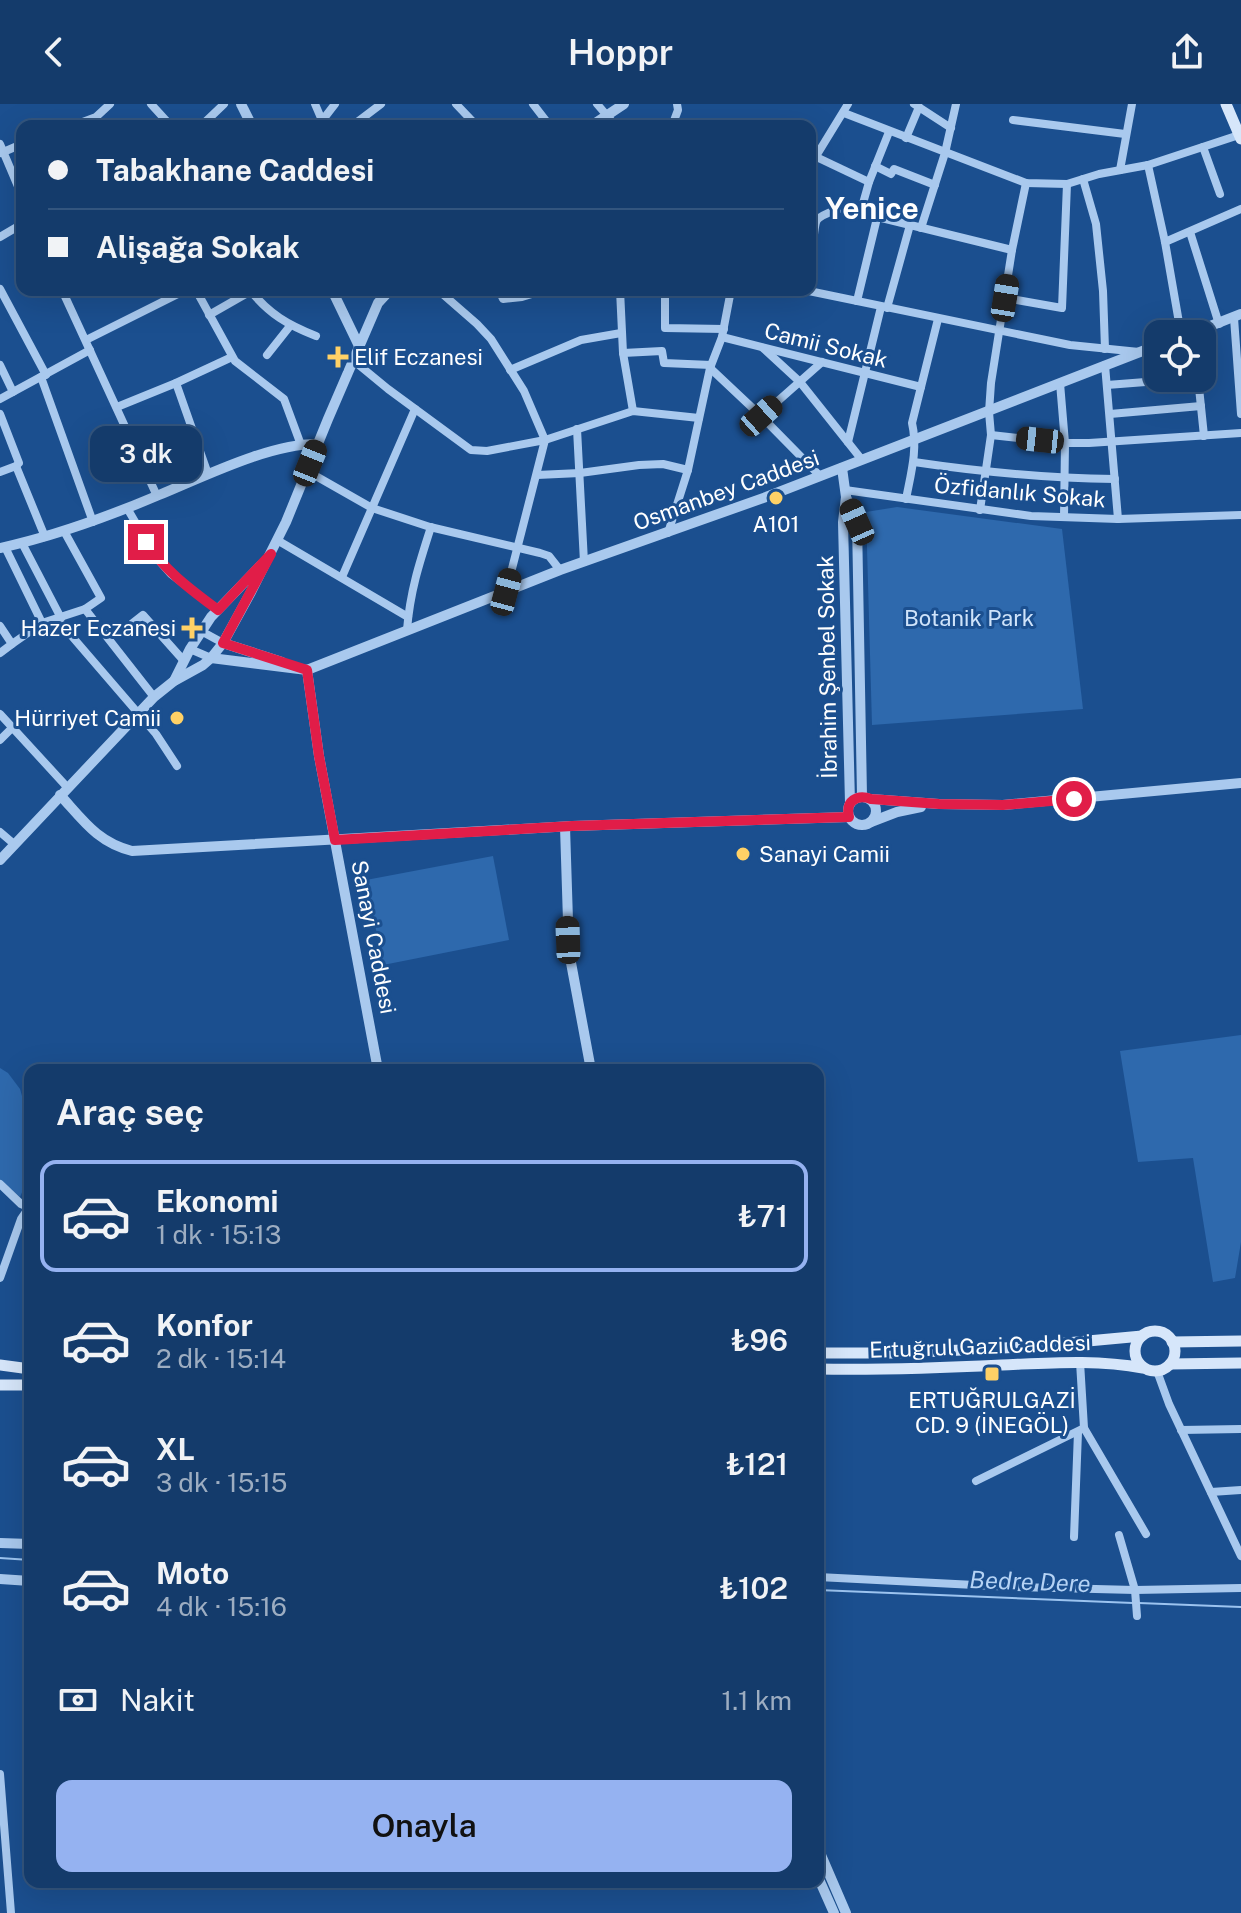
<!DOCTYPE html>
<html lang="tr">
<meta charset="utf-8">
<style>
:root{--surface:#143b6b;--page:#214673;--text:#f1f3f6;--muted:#9dadc1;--line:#33557e;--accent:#95b2f1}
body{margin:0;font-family:"Public Sans",sans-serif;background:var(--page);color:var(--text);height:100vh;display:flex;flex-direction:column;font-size:30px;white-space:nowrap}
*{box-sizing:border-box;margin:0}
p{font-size:26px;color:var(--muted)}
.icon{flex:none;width:44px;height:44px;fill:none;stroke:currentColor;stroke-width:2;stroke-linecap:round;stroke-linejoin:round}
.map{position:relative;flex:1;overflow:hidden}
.panel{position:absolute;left:24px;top:960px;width:800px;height:824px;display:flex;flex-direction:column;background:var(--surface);border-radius:16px;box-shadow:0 8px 32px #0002,0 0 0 2px var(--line)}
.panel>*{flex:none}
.guide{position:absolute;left:16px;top:16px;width:800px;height:176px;border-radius:16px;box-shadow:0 8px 32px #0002,0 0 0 2px var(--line);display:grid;align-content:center;height:176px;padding:0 32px;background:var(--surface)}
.buttons{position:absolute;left:1144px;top:216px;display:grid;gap:16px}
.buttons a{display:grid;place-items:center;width:72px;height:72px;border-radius:16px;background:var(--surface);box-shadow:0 8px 32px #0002,0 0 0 2px var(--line);font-size:40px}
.end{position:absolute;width:36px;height:36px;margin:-18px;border:10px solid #e11d48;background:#fff;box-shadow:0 0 0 4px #fff}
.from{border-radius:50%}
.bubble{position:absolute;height:56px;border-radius:16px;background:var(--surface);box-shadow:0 8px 32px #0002,0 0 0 2px var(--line);font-size:26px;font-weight:600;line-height:56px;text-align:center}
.car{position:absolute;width:24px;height:48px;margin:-24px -12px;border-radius:10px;box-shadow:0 0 6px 2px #0007;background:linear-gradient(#222 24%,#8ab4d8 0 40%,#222 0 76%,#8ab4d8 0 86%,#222 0)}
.guide b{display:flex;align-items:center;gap:28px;height:76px;font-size:30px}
.guide b+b{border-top:2px solid var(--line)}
.guide i{width:20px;height:20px;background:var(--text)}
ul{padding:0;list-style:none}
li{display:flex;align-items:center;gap:24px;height:112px;margin:0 16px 12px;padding:0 16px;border:4px solid transparent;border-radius:16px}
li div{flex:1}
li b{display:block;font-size:30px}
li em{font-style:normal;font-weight:600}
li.on{border-color:var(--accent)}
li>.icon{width:72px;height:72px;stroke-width:1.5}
h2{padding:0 32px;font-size:36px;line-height:96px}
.pay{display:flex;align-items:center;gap:20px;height:88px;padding:0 32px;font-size:30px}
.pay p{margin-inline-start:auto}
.action{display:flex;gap:16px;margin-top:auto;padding:16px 32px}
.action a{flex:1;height:92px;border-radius:16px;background:var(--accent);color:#111;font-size:32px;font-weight:600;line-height:92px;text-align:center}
header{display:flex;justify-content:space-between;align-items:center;height:104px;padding:0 32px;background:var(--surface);font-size:36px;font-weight:600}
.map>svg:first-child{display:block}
</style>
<header><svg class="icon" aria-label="back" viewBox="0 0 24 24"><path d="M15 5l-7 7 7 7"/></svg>Hoppr<svg class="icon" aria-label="share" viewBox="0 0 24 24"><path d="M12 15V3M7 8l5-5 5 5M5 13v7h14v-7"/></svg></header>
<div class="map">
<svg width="1241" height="1809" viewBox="0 0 1241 1809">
<rect width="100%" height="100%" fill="#1b4f8f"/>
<g fill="#2e69ad">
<path d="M897,403l165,22 21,180 -211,16 -6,-213z"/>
<path d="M493,752l16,84 -126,25 -17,-85z"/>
<path d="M1241,931v207l-6,36 -22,4 -20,-124 -55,4 -18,-111z"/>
<path d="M0,964l8,5 12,16 4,14 2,80 -6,14 -20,-17z"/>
</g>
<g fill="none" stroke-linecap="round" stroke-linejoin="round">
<g stroke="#9cc4f0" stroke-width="2">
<path d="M0,1454l30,2"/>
<path d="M818,1486l315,13"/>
<path d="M1139,1499l102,4"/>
</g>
<g stroke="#a9c9ee" stroke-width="8">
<path d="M151,0l20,22"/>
<path d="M315,0l9,21"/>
<path d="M456,0l21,22"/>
<path d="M533,0l17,22"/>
<path d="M597,0l19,22"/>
<path d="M914,0l37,24"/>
<path d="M844,9l182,70 41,1 32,-10 49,-9 91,-30"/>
<path d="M1013,16l112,14"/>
<path d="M758,21l3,1"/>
<path d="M72,22l24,-9 14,-13"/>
<path d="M201,22l23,-22"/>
<path d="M318,22l17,-22"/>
<path d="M352,22l29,-22"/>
<path d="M672,22l6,-16 -1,-6"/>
<path d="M906,34l13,-31"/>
<path d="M0,40l22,52"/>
<path d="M1203,43l17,47"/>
<path d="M1,49l21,-9"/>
<path d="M810,50l59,28"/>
<path d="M1148,61l17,77 16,92"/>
<path d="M810,62l38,-62"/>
<path d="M875,62l16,8 3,-5 41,16"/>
<path d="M1120,66l12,-66"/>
<path d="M1083,75l13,45 7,67 2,58"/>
<path d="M860,110l9,-32 20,-50"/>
<path d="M921,124l24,-75 11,-49"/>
<path d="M1190,128l29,92"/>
<path d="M0,133l22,-13"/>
<path d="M1165,138l76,-33"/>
<path d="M810,174c2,-11 3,-52 7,-58 5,-6 17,-9 24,-12l171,42"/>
<path d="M0,185l46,86"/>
<path d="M62,186l95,206"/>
<path d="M196,186l39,71 49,38 17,46"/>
<path d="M250,186c19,24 38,35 66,46"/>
<path d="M438,186l39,34 14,15 33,52 21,49"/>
<path d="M499,186l4,9 19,-2 23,-7"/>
<path d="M620,186l3,63 10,58"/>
<path d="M665,186v38l59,1"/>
<path d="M804,186l266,55 69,7"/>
<path d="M1005,194l57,10 5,-124"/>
<path d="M857,197l20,-83"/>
<path d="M887,204l23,-83"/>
<path d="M209,211l42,-24"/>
<path d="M1234,214l7,96"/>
<path d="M722,233l199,50"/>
<path d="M86,236l100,-50"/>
<path d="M763,244l37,34 62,78"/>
<path d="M623,249l39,-2 2,12 47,2"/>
<path d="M267,251l23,-29"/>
<path d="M354,257l34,28 83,61 16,1 58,-11 88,-29 66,7"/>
<path d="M0,261l13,27"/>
<path d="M1105,261l13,154"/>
<path d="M710,264l51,48 59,60"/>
<path d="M510,266l71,-30 40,-7"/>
<path d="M41,273l52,145"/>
<path d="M1198,274l6,58"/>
<path d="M176,279l32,91"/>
<path d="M1060,279l5,60 -1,74"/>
<path d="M1107,281l90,-7"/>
<path d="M0,295l90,-49"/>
<path d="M117,303l59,-24 56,-26"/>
<path d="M0,310l19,49 -3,3 -16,6"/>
<path d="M1110,310l91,-8"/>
<path d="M761,312l61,-54"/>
<path d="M577,325l7,133"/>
<path d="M991,331l74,8h24l152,-10"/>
<path d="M848,338l33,-135"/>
<path d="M914,358c67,10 133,16 201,17"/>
<path d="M16,362l29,71"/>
<path d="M307,367l65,37 58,19 110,26 9,3 11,14"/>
<path d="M537,371l43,-2 59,-8 24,-1 25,6"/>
<path d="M845,386l186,26 87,3 123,-4"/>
<path d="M906,395c5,-26 12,-50 6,-76l26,-104"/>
<path d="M127,404l28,48 16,18 47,36"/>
<path d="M980,406l11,-75 -2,-23 2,-29 21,-133 14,-67"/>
<path d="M64,427l37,67 -16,11 69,88"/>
<path d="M668,429l20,-63 22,-102 12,-31 9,-47"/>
<path d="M277,436l131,77"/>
<path d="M22,439l39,75"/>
<path d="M5,443l37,76"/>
<path d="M342,473l73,-168"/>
<path d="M506,488l39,-152"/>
<path d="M57,515l99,115 21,32"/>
<path d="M0,522l12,18 -12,9"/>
<path d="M129,522l14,-11 41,46"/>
<path d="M407,526c3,-38 12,-66 24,-103"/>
<path d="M201,527l22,12"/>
<path d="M12,540l30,-21 43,-14"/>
<path d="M190,545l21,9"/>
<path d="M0,610l67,73"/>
<path d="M0,636l13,-13"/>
<path d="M0,728l14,12"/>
<path d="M0,1080l21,20 7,3"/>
<path d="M0,1174l21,-59 9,-13"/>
<path d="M1080,1258l4,66 62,106"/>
<path d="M1157,1267l12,33 72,152"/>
<path d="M1181,1326l60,-1"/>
<path d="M976,1377l108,-53"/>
<path d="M1211,1388l30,-2"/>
<path d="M1119,1431l16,55 2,26"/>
<path d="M1074,1433l4,-105"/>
<path d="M818,1473l196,10 121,3 106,-2"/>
<path d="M0,1670l11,139"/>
</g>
<g stroke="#a9c9ee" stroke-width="10">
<path d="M241,0l11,22"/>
<path d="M591,22l33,-22"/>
<path d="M332,186l28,58"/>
<path d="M1190,230l51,-20"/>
<path d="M842,364l4,29 -3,25 7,281"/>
<path d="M846,393l11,25 5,274"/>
<path d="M0,444c55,-12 107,-31 159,-53 44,-18 112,-52 159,-51"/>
<path d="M223,539l59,19"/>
<path d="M211,554l96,12 253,-100 206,-73 392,-152"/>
<path d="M307,566l12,86 59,314"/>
<path d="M174,577l16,-32 21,-32 50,-52"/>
<path d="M60,691c23,25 37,47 72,56l440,-25 277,-9"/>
<circle cx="862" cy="707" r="14"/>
<path d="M871,695l68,5 64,1 238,-22"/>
<path d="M871,718l26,-10 24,-5"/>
<path d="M565,723l4,125 22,118"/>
<path d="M0,756l154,-163 20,-16 29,-16 8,-7 12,-15 28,-51 35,-70 42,-103 50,-116 12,-13"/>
<path d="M0,1439l30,1"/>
<path d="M0,1475l30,2"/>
<path d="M818,1744l28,65"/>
<path d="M818,1773l16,36"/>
</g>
<g stroke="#d6e6fa" stroke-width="11">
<path d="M1226,0l15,35"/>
<circle cx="1155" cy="1247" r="20"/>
<path d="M1172,1238l69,-1"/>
<path d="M818,1249h82l123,-6 119,-11"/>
<path d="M1170,1260l71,-1"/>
<path d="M0,1261l30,4"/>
<path d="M818,1265c61,1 123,-1 184,-4 47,-2 94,-6 141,3"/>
<path d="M0,1281h30"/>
</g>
</g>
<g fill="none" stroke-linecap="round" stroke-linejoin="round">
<path stroke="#e11d48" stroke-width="10" d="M146,438c19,29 44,47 72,68l53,-56 -48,89 84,27 12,86 16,84 237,-14 277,-9c-4,-16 8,-23 22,-18l68,5 64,1 71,-6"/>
</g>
<g fill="#ffd166" stroke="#1b4f8f" stroke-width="3">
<path d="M334 241h8v8h8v8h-8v8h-8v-8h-8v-8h8z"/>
<circle cx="776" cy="394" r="8"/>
<path d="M188 512h8v8h8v8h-8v8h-8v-8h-8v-8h8z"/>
<circle cx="177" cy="614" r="8"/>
<circle cx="743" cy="750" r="8"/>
<rect x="984" y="1262" width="16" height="16" rx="4"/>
</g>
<g text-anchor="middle" stroke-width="6" stroke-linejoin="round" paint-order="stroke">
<g font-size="22" fill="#fff" stroke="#1b4f8f">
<text transform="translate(826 241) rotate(14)" y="8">Camii Sokak</text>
<text transform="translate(726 386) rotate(-20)" y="8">Osmanbey Caddesi</text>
<text transform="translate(1020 388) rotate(5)" y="8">Özfidanlık Sokak</text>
<text transform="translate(827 563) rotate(-91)" y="8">İbrahim Şenbel Sokak</text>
<text transform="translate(374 833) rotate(79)" y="8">Sanayi Caddesi</text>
<text transform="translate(980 1242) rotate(-2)" y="8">Ertuğrul Gazi Caddesi</text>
</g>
<g font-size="22" fill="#fff" stroke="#1b4f8f" text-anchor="start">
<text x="354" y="261">Elif Eczanesi</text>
<text x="776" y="428" text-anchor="middle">A101</text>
<text x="176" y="532" text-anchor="end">Hazer Eczanesi</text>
<text x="161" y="622" text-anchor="end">Hürriyet Camii</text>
<text x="759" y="758">Sanayi Camii</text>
<text x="992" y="1304" text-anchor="middle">ERTUĞRULGAZİ<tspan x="992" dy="25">CD. 9 (İNEGÖL)</tspan></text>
</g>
<g font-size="22" fill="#cfe3fa" stroke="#1b4f8f">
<text x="969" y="522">Botanik Park</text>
</g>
<g font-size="24" font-style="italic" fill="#b5d3f5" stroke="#1b4f8f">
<text transform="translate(1030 1478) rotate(2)" y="8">Bedre Dere</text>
</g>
<g font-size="30" font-weight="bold" fill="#fff" stroke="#1b4f8f">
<text x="872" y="115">Yenice</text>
</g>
</g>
</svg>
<div class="buttons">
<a><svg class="icon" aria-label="locate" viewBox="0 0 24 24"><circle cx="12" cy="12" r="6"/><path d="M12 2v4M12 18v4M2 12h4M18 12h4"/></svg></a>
</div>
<i class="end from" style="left:1074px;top:695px"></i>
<i class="end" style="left:146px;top:438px"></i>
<div class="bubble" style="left:90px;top:322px;width:112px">3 dk</div>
<i class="car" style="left:1005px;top:194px;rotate:9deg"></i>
<i class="car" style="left:761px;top:312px;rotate:48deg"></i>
<i class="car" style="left:1040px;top:336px;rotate:276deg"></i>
<i class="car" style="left:310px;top:359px;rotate:22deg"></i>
<i class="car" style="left:857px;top:418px;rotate:336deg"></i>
<i class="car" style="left:506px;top:488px;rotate:15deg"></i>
<i class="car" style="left:568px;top:836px;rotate:358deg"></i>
<div class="guide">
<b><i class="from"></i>Tabakhane Caddesi</b>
<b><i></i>Alişağa Sokak</b>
</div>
<section class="panel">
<h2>Araç seç</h2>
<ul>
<li class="on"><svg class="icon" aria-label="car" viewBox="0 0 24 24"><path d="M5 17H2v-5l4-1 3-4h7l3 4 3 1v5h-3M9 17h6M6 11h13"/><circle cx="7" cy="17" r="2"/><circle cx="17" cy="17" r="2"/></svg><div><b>Ekonomi</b><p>1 dk · 15:13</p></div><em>₺71</em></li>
<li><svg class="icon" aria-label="car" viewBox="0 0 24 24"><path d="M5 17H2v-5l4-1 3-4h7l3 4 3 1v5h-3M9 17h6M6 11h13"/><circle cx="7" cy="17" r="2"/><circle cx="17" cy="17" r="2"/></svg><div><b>Konfor</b><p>2 dk · 15:14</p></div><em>₺96</em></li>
<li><svg class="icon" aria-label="car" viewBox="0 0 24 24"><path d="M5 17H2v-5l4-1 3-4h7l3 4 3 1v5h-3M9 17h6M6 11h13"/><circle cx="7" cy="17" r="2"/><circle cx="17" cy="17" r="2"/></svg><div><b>XL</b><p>3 dk · 15:15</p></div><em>₺121</em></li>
<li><svg class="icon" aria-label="car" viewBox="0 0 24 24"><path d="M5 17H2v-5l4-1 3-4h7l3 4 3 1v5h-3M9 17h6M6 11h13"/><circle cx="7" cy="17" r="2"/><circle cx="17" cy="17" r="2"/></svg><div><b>Moto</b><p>4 dk · 15:16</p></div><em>₺102</em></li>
</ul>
<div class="pay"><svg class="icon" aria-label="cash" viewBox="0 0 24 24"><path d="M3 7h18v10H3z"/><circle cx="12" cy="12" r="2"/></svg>Nakit<p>1.1 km</p></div>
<div class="action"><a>Onayla</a></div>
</section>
</div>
